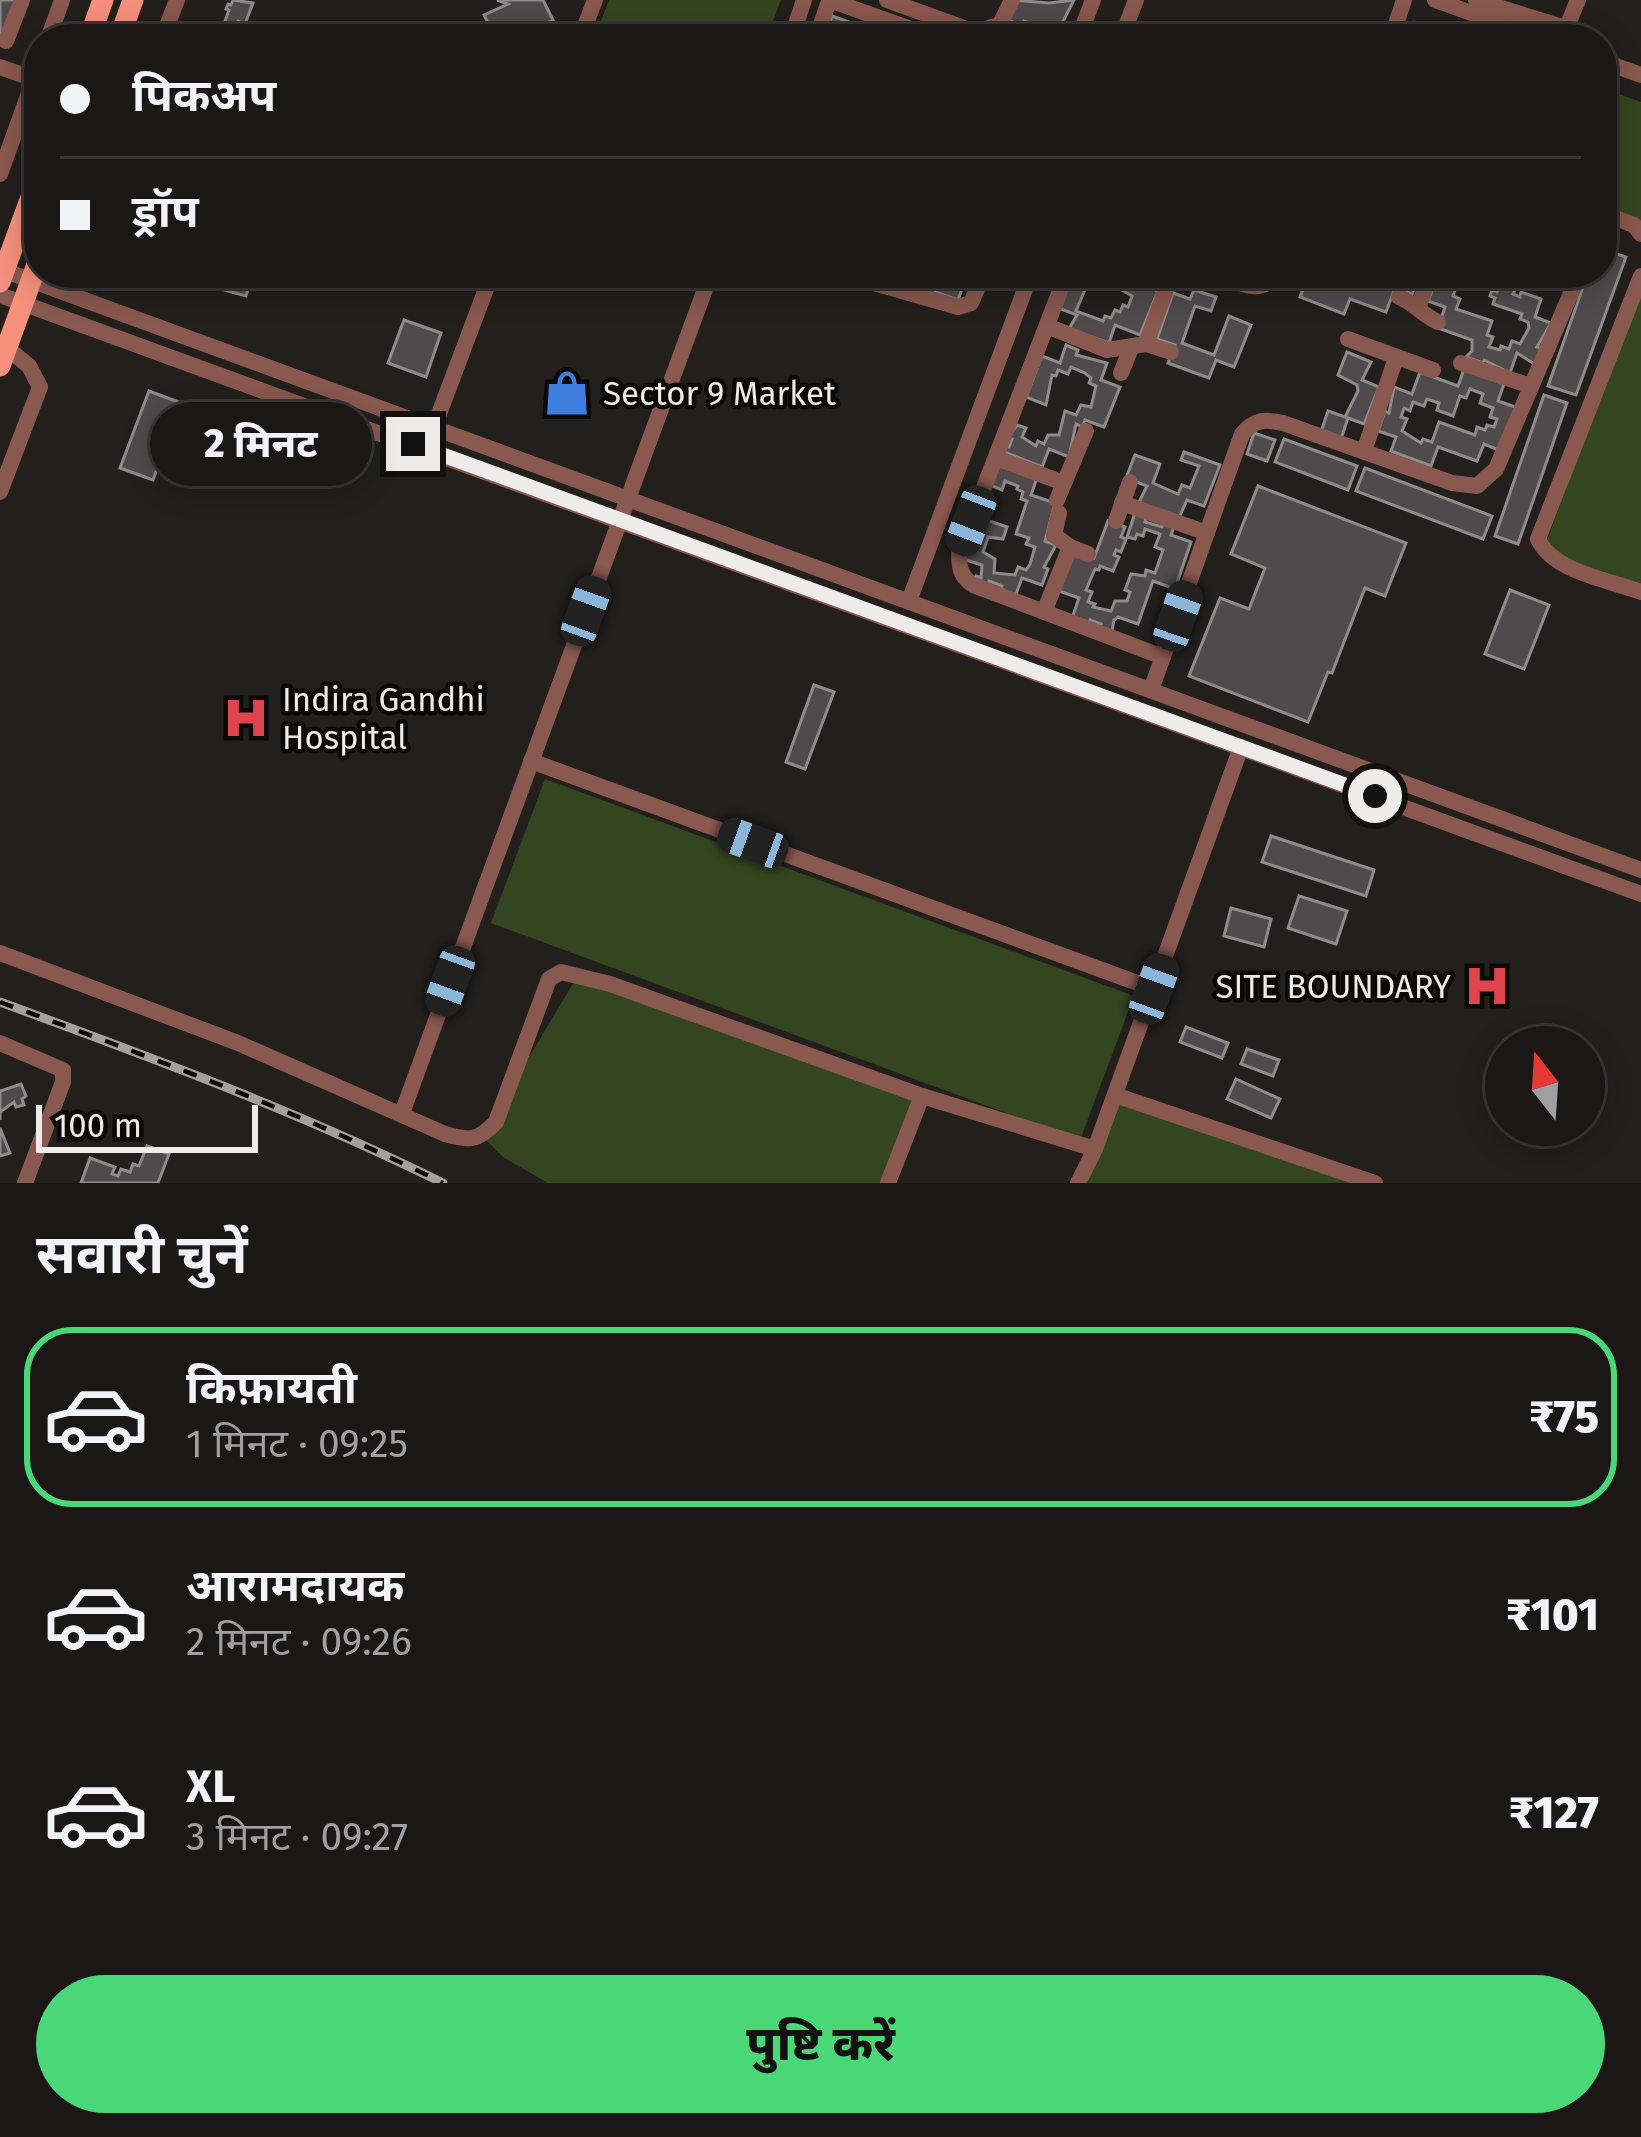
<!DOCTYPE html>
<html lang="hi">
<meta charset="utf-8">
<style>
:root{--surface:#1a1716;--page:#23201f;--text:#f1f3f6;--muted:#9f9fa1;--line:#383635;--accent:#49d778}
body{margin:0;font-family:"Fira Sans","Noto Sans Devanagari",sans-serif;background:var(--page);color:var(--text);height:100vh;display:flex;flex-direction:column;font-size:45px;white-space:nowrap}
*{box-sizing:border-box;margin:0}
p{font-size:39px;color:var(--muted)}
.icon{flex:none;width:66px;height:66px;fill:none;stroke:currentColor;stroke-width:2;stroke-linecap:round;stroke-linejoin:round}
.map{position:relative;height:1183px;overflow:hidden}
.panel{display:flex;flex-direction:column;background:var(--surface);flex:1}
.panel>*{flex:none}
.guide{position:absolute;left:24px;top:24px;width:1593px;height:264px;border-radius:48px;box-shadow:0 6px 30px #0003,0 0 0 3px var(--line);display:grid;align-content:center;height:264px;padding:0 36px;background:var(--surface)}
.needle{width:78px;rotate:343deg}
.buttons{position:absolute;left:1485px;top:1026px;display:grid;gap:24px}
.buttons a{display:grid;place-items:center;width:120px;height:120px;border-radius:50%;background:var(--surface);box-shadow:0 6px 30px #0003,0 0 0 3px var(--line);font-size:60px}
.scale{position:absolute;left:36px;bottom:30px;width:222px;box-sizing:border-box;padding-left:12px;border:6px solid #eeeceb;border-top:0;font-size:33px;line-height:42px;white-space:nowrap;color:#eeeceb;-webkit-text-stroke:9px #0a0908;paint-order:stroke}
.end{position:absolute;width:54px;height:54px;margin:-27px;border:15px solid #eeeceb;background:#111;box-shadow:0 0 0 6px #111}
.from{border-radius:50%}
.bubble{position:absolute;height:84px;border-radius:42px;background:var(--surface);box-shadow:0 6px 30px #0003,0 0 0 3px var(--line);font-size:39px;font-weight:800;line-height:84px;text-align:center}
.car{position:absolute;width:36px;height:72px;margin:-36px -18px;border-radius:15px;box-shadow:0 0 9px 3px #0007;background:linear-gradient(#222 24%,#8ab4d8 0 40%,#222 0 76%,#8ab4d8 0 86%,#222 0)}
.guide b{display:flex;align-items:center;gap:42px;height:114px;font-size:45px}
.guide b+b{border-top:3px solid var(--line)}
.guide i{width:30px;height:30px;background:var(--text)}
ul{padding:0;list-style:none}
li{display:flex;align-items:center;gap:36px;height:180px;margin:0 24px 18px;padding:0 12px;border:6px solid transparent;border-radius:48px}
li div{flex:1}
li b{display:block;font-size:45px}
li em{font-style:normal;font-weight:800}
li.on{border-color:var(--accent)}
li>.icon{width:108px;height:108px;stroke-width:1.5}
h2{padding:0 36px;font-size:54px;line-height:144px}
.primary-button{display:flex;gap:24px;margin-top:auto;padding:24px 36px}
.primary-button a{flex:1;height:138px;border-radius:72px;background:var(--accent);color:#111;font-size:48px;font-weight:800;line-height:138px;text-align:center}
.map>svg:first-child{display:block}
</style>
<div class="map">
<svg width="1641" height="1183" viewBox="0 0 1641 1183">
<rect width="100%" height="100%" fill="#221f1d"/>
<g fill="#344620">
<path d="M609,0h172l-15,39h-172z"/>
<path d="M1413,20l54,19h-61z"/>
<path d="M1602,88l39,14v124l-39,-14z"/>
<path d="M1641,286v302l-99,-34z"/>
<path d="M545,779l589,217 -54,144 -589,-217z"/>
<path d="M578,975l344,121 -32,87h-342l-45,-26 -21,-21z"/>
<path d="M1115,1095l250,88h-289z"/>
</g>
<g fill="#4f4b4d" stroke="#8f8a8c" stroke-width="3" fill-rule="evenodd">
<path d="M0,0h17l-17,43z"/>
<path d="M233,0l20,3 -8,21 -7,-3 -4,12 6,3 -1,3h-24l4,-1 10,-28 -3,-1 2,-5 3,1z"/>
<path d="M497,0h46l10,20 -17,8 11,4 -3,7h-48l-12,-24 24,-11z"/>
<path d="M1014,0l35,3 25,-3 -20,39h-30l10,-14 -10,-4 -2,5 -14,-6z"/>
<path d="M832,16l62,22 -1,1h-62l3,-8 -6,-2z"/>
<path d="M1602,249l24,8 -50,138 -28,-9 40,-113h14z"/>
<path d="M205,273h48l-7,23 -44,-12z"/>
<path d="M910,273h58l-10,27 -23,-8 2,-4 -9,-3 -2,5 -19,-7z"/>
<path d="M1072,273h20l-16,38 27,10 2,-5 6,2 4,-8 5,2 3,-7 5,2 4,-11 -12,-7 3,-6 -6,-3 -3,7 -4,-2 6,-12h21l-3,8 24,10 -18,44 -25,-10 -6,18 -40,-14 8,-14 -19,-7z"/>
<path d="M1291,273h25l-3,7 25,9 3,-8 11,-1 3,-7 30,11 3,-11h33l-9,21 -17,-6 -9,24 -36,-13 -6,15 -44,-17 7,-18z"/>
<path d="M1439,273h32l-1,4 -9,-4 -8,23 7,3 -4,10 36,12 -5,14 6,2 -4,10 11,3 1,-4 8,3 3,-8 8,3 9,-16 -1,-6 -8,-3 2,-5 -29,-10 2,-6 -5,-2 2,-6 5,2 2,-3 -15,-10 1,-6h18l-3,8 15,9 -2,4 7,3 1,-5 20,7 -6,18 16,6 -14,24 4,1 -5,17 -19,-12 -7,20 -26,-13 -1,3 -17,-6 6,-6v-11l-34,-12 7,-21 -17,-6z"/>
<path d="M1194,290l22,7 -5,14 -16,-5 -13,37 32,12 15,-39 22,9 -17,42 -18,-7 -7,18 -41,-15 7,-18 -18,-6 16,-46 17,6z"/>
<path d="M404,320l37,13 -15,44 -38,-14z"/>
<path d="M1066,345l12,5 -2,5 31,8 -6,17 19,7 -16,40 -19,-7 -3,7 -6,-3 -7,33 -20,-8 -7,18 -40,-16 2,-6 5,2 3,-8 -4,-1 9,-13 9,3 -4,9 14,9 2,-5 6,3 4,-9h11l6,-24 11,4 5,-10 10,2 5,-21 -7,-3 2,-5 -6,-5 -14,-6 -3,7 -10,-4 -2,6 -4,-1 -6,30 -20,-8 16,-41 18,7z"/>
<path d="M1347,352l24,10 -9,18 17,7 -15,37 -16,-6 -7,21 -20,-7 7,-21 17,6 13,-26 -1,-6 -19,-10z"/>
<path d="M1464,369l40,15 -6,17 20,7 -17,43 -17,-7 -7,17 -39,-14 -7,19 -40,-15 5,-14 -18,-6 7,-20 4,2 5,-26 18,7 8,-22 38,14zM1470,389l13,5 -3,9 13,5 -3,9 7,2 -3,8 -7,-2 -2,5 -8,-3 -2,8 -36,-13 -7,20 -9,-3 -2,4 -19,-12 5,-12 -6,-2 3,-9 6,3 3,-9 11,4 3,-7 12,4 -2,7 16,6 7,-20 6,2z"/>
<path d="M149,391l32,12 -28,77 -33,-12z"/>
<path d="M1544,395l23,8 -49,141 -23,-8z"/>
<path d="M1254,433l21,7 -8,21 -20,-7z"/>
<path d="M1284,439l73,27 -9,24 -73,-28z"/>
<path d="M1184,452l36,13 -16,41 -17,-6 -9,20 -39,-18 8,-16 -21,-8 9,-23 25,9 -7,19 25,11 4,-9 8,3 9,-22 -18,-6z"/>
<path d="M999,461l39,14 -7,20 24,8 -10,38 11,4 -12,22 4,2 -6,16 -20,-7 -7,19 -15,-5 2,-6 -13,-5 -2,6 -14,-4 3,-7 5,2 1,-13 -19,-6 15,-42 29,10 -4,12 -15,-2 -5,15 12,7 -1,14 21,2 3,-8 8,3 4,-6 5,-17 -9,-3 3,-6 -13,-4 11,-33 -6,-2 2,-7 -6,-3 1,-3 -13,-5 -3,9 -12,-5z"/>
<path d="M1365,468l127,48 -9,23 -127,-48z"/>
<path d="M1258,486l148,57 -21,53 -20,-8 -33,85 -4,-1 -20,50 -119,-46 31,-78 29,11 16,-41 -34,-14z"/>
<path d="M1136,510l11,4 -2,8 17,5 2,-7 11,4 -4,11 20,7 -16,47 -22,-8 -15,43 -20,-7 -4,3 -3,16 -13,-5 3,-7 -11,-4 -3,7 -16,-6 8,-23 -20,-7 16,-41 19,8 14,-37 17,6 -4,10 5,2 -5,13 -5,-2 -2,5 5,2 -6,14 -13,-5 -1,4 -4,-1 -9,21 6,2 -4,10 7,2 -2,3 18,4 4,-10h12l3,-9 -5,-2 6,-16 14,2 1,-6 9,3 8,-23 -8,-3 5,-13 -15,-5 -2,7 -6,-2 -2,5 -8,-2z"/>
<path d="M1510,590l39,15 -25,64 -39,-15z"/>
<path d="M814,685l20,7 -29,77 -19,-7z"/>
<path d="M1271,836l103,34 -8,26 -104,-34z"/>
<path d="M1299,896l48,15 -11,33 -48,-16z"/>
<path d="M1231,908l40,11 -7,28 -40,-11z"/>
<path d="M1186,1027l42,16 -6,15 -42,-16z"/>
<path d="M1247,1049l32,11 -6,16 -32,-12z"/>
<path d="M1236,1079l44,20 -9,19 -44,-19z"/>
<path d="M21,1084l5,12 -4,3 2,6 -8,2 -2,-5 -14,10v8v-29z"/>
<path d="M0,1128l10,25 -10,3z"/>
<path d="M147,1146l22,8 -11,29h-77l9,-25 25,9 -3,7 6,2 3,-7 9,3 3,-8 6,2z"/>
</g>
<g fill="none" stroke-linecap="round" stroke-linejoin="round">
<g stroke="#89584e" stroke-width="16">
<path d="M887,0l107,39"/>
<path d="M1435,0l109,39"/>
<path d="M1476,0l86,27 6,-3 10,-24"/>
<path d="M999,26l14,6 5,7"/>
<path d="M986,36l5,-9 8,-1 13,-26"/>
<path d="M48,39l14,-39"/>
<path d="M162,39l15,-39"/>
<path d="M580,39l15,-39"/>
<path d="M791,39l13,-39"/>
<path d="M816,39l12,-35 7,-2 104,37"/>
<path d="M1078,39l15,-39"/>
<path d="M1121,39l15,-39"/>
<path d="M1391,39l13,-39"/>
<path d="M6,41l16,-41"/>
<path d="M1602,61l39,14"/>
<path d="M0,67l34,12"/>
<path d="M0,174l39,-109"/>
<path d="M1602,213l32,12 7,9"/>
<path d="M0,269l1641,601"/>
<path d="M839,273l119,34 13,-4 13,-30"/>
<path d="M1067,273l-108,279c0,15 1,24 14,33l190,72"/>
<path d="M1215,273c23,9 46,25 62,0"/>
<path d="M1641,276l-103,263c15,33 71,41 103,53"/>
<path d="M0,295l1641,599"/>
<path d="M1399,297c16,7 24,18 39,25"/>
<path d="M1419,306l11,-33"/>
<path d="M1047,326l60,24 39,-6 25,8"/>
<path d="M1348,339l85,31"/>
<path d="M1146,344l26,-71"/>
<path d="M1461,363l70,23"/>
<path d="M1121,373l10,-25"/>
<path d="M434,427l58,-154"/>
<path d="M1364,451l32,-93"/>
<path d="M996,458l68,25"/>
<path d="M0,492l40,-105 -11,-21 -22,-18"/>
<path d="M1057,500l29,-69"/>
<path d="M1122,503l85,30"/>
<path d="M1116,521l14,-39"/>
<path d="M1070,547l18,7"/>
<path d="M909,601l122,-328"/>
<path d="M1044,612l26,-65 -16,-12 5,-22"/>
<path d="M1151,690l91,-256c13,-15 23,-15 41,-11l169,60 25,3 19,-17 78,-183 2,-13"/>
<path d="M531,761l623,228"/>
<path d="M0,953l238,90 207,91c25,7 33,7 51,-12l53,-143 12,-7 49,12 312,112 173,53"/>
<path d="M0,1043l63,27v12l-38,101"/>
<path d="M1115,1095l260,88"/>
<path d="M402,1113l309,-840"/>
<path d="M888,1183l34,-87"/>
<path d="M1078,1183l17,-34 146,-402"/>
</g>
<g stroke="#f5907c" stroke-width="21">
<path d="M89,39l14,-39"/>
<path d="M119,39l14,-39"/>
<path d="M0,282l39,-107"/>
<path d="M0,366l39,-107"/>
</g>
<g stroke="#a3a09f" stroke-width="9">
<path id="rail" d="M0,1002c150,55 300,110 443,181"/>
</g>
<use href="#rail" stroke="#0a0908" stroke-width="4.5" stroke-dasharray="14" stroke-linecap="butt"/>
</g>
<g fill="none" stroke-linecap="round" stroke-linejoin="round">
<path stroke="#eeeceb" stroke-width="15" d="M413,444l962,352"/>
</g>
<defs>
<g id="shop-bare" transform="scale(3.6)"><path d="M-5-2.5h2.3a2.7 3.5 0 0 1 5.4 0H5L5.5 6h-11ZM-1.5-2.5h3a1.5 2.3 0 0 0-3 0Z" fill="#3f7fe0" stroke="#0a0908" stroke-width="2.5" paint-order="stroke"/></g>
<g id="hospital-bare" transform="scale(3.6)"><path d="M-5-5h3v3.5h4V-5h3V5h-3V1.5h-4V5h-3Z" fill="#e0444e" stroke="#0a0908" stroke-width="2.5" paint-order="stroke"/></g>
</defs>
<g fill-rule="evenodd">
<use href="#shop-bare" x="567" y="393"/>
<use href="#hospital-bare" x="246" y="718"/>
<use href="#hospital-bare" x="1487" y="986"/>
</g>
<g text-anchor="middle" stroke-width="9" stroke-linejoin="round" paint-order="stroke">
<g font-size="33" fill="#eeeceb" stroke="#0a0908" text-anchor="start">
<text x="603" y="405">Sector 9 Market</text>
<text x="282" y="711">Indira Gandhi<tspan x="282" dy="38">Hospital</tspan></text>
<text x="1451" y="998" text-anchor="end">SITE BOUNDARY</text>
</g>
</g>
</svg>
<div class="buttons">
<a><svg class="needle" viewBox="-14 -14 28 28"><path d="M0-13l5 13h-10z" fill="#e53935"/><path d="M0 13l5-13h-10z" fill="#9f9fa1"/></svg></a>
</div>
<div class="scale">100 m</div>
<i class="end from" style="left:1375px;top:796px"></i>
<i class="end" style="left:413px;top:444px"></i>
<div class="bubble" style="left:150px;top:402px;width:222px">2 मिनट</div>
<i class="car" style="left:971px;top:521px;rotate:201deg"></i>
<i class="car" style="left:586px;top:611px;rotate:20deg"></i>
<i class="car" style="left:1178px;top:616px;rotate:19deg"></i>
<i class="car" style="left:753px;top:843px;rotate:290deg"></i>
<i class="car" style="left:450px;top:981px;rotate:200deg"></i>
<i class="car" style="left:1154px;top:989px;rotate:20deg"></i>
<div class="guide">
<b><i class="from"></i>पिकअप</b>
<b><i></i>ड्रॉप</b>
</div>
</div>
<section class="panel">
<h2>सवारी चुनें</h2>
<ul>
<li class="on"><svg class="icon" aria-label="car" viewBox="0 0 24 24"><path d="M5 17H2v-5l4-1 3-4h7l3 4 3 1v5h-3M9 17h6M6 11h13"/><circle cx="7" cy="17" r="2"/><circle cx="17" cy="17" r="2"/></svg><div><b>किफ़ायती</b><p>1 मिनट · 09:25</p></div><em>₹75</em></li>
<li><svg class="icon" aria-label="car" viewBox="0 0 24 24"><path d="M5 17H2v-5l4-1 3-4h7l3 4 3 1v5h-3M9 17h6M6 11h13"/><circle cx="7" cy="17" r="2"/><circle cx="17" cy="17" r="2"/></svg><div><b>आरामदायक</b><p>2 मिनट · 09:26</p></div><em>₹101</em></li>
<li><svg class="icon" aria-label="car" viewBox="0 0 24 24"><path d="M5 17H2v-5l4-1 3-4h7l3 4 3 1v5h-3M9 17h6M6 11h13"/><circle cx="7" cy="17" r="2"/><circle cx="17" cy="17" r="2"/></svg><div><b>XL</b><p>3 मिनट · 09:27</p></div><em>₹127</em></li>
</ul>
<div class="primary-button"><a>पुष्टि करें</a></div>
</section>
